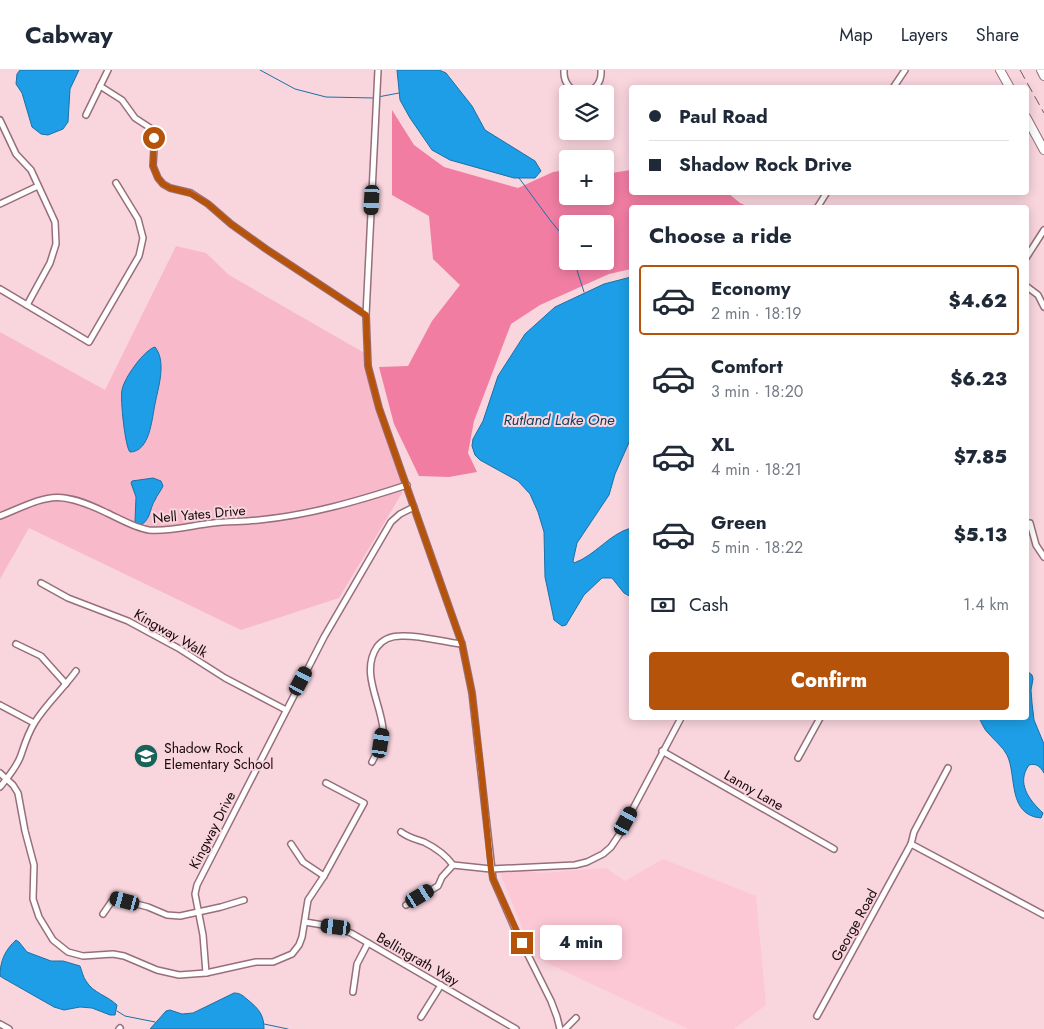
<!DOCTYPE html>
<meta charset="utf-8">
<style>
:root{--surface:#fff;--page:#f2f2f3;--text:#1f2937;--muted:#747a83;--line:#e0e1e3;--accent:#b45309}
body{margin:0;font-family:Jost,sans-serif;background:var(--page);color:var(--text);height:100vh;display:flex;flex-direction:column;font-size:19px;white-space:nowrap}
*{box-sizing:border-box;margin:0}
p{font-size:16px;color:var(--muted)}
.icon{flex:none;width:28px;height:28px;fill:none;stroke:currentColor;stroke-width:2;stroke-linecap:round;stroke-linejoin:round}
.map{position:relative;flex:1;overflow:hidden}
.side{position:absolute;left:629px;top:135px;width:400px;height:515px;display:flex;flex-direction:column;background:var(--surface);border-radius:5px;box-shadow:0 2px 12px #0003}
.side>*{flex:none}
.banner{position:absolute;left:629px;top:15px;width:400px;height:110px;border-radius:5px;box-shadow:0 2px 12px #0003;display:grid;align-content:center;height:110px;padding:0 20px;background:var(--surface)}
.fabs{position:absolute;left:559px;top:15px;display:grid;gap:10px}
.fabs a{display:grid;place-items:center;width:55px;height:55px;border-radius:5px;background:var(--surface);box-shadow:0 2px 12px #0003;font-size:25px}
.end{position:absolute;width:22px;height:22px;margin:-11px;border:6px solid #b45309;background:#fff;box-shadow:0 0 0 2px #fff}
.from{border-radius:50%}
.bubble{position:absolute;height:35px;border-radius:5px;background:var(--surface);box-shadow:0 2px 12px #0003;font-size:16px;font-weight:800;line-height:35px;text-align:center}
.car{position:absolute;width:15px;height:30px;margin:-15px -8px;border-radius:6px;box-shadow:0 0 4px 1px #0007;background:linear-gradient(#222 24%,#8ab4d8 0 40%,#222 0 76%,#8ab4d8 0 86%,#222 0)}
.banner b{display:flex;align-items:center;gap:18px;height:48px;font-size:19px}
.banner b+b{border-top:1px solid var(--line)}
.banner i{width:12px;height:12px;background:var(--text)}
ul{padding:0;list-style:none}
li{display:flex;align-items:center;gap:15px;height:70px;margin:0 10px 8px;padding:0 10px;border:2px solid transparent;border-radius:5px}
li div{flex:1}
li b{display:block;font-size:19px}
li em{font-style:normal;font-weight:800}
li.current{border-color:var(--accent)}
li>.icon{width:45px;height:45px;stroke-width:1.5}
h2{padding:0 20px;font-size:22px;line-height:60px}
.pay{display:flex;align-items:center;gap:12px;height:55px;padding:0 20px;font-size:19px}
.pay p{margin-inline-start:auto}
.cta{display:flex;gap:10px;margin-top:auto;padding:10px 20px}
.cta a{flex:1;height:58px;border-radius:5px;background:var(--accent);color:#fff;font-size:20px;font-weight:800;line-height:58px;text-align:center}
header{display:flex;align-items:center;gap:30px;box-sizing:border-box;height:70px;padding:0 25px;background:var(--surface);border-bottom:1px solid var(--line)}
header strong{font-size:24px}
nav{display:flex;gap:28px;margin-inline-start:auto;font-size:18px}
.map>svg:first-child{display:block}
</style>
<header>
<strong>Cabway</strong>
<nav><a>Map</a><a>Layers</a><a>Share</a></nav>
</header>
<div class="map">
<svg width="1044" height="959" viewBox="0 0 1044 959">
<rect width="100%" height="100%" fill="#f9d5de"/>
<path fill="#fdc8d6" d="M663,789l93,37 10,109 -32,24h-46l-154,-72 -36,-89 41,5 67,-5 19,13z"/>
<path fill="#f8bacb" d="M176,176l30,7 23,22 139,80 8,38 23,73 3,27 -63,105 -98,32 -212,-102 -29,51v-247l105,58z"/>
<path fill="#f17da3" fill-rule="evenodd" d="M392,40l22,35 30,22 74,21 35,-16 14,-2 1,26h37v-22l26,-4v22l97,1 12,10 9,4 -118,1v61l-22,5 -69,31 -29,19 -37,97 -6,32 9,19 -28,5 -30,-1 -25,-52 -15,-57 29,-1 24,-45 28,-36 -27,-26 -4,-43 -37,-21zM568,154h37v37h-37z"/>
<g fill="#1d9ee6" stroke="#1b71a5">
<path d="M20,0h59l-9,19 -2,33 -5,7 -15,6 -7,-1 -9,-7 -10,-34 -6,-9 1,-10z"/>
<path d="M397,0h42l7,3 26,33 13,24 50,31 6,10 -6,7h-21l-64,-18 -18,-10 -22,-32 -10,-18z"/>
<path d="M631,207v161l-16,36 -6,21 -32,48 -4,18 1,2c22,-8 35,-29 57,-35v69l-7,-4 -12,-15h-10l-18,17 -18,30 -4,1 -8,-6 -1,-5 -8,-38 -1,-45 -6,-20 -8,-18 -12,-13 -38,-21 -5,-5 -3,-9 1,-7 10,-18 15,-45 27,-42 30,-27 49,-23z"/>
<path d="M155,277c12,15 3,41 0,57 -3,14 -5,48 -25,48 -5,-5 -10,-54 -8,-62 2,-12 22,-40 33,-43z"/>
<path d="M153,408l8,3 2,5c-2,5 -6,9 -8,14 -6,9 -4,22 -17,26l-3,-5 1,-24 -5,-14 1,-2z"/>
<path d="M1026,600l6,5 1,4 -2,11 1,13 2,17 10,24v29c-4,-7 -8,-10 -15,-8 -13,18 0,35 14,48l-2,5c-34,-3 -24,-43 -34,-63 -4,-8 -12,-14 -18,-21 -5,-4 -7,-11 -10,-16h47z"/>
<path d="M16,870l3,2 8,10 24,9h12l17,5c2,5 3,11 6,15 7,12 22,15 31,24l-2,10h-5l-18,-7 -12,-1 -16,3 -10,-3 -51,-29 -3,-2c0,-15 5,-26 16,-36z"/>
<path d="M234,923c7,0 9,3 14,7 11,9 16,15 16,29h-114l16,-18 4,-1 12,4 11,-1z"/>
</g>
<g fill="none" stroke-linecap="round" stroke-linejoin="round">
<g stroke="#1b71a5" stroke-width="1">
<path d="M260,0l35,19 31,8 48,1"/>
<path d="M378,27l21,-4"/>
<path d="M519,108l31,42 13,16 5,8"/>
<path d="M574,191l10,31"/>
<path d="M117,941l8,5 30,6"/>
<path d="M264,954l24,5"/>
</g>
<g stroke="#976f7a" stroke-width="8">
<g id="minor">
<path d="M378,0l-12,245 2,51 11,42 83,236 10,49 21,186 22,50 36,72 6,16 3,12"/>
<path d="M564,0c-2,29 39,30 37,0"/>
<path d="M100,16l22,14 13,18 20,13 -2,35 5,12 5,6 7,4 21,5 17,11 23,20 35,25 100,66"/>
<path d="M893,18l12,-18"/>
<path d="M86,45l22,-45"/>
<path d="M0,50l16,34 15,16 24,52 1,22 -6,19 -23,42"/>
<path d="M0,134l38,-18"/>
<path d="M817,138l10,-16"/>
<path d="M1026,188l18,-28"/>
<path d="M1026,216l12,9 6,12"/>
<path d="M0,219l89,53 50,-86 4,-18 -5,-19 -22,-36"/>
<path d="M0,446c49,-20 56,-28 107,-3 13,6 28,15 42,17 21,2 44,-5 64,-7 16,-2 31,-1 46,-3 51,-5 99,-19 148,-35"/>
<path d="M1030,453l6,22 8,12"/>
<path d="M41,513l27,15 60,23 50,27 47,30 61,32"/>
<path d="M16,574l25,12 25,28"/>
<path d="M0,635l34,18"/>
<path d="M662,681l172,98"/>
<path d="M798,688l22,-40"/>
<path d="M372,692c5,-10 12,-21 11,-33 -2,-26 -23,-57 -6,-82 6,-8 15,-11 24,-11 20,-1 41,6 61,8"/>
<path d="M948,698l-34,64 -3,12 133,71"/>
<path d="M0,703l13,12 5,8 7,38 9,34 -1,34 6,18 14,23 15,12 15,4 30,-2 11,2 33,14 22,5 27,-2 50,-11h17l19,-8 7,-9 3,-8 6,-37 16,-24 40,-73 -38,-20"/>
<path d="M0,717c8,-10 17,-20 21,-32 4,-12 7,-22 14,-33 12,-19 28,-33 41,-51"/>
<path d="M401,762c8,6 14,7 23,10 12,6 21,12 29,23"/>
<path d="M291,774l12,18 21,14"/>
<path d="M406,835l32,-19 4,-9 11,-12 38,4 84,-4 12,-3 16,-8 8,-7 8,-12 62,-117"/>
<path d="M103,844l11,-16 34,9 19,8 13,1 41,-9 23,-7"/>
<path d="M305,852l30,5 16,6 165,96"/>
<path d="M206,903l-3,-38 -8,-41 2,-9 127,-248 67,-115 9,-8 14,-7"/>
<path d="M353,922l4,-28 11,-21"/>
<path d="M817,946l94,-172"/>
<path d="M421,947l20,-32"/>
<path d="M0,954l9,5"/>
<path d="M119,959l1,-1"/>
<path d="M565,959l11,-11"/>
</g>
</g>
<g stroke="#976f7a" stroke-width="10">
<g id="secondary">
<path d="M1000,0l10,18"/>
<path d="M1041,0l3,6"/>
<path d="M1026,47l18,33"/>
</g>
</g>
<use href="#minor" stroke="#fff" stroke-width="5"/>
<use href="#secondary" stroke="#fff" stroke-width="8"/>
<path stroke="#70595f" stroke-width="1" stroke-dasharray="10 5" stroke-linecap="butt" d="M1020,0l24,43"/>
</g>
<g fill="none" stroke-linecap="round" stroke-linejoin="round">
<path stroke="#b45309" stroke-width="6" d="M154,68l-1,28 5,12 5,6 7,4 20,5 18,11 23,20 35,25 100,66 2,51 11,42 83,236 10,49 9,76 10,101 2,9 29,64"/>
</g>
<defs>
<g id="school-disc" transform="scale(1.25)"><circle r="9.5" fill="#1a6358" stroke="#f9d5de"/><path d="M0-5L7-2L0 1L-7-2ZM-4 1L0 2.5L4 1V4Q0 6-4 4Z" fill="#fff"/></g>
</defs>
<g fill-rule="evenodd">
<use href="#school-disc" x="146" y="686"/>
</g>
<g text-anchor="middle" stroke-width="4" stroke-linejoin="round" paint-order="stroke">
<g font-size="14" fill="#16080c" stroke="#f9d5de">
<text transform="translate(199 444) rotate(-5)" y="5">Nell Yates Drive</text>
<text transform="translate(171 563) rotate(30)" y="5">Kingway Walk</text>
<text transform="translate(754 720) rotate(30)" y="5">Lanny Lane</text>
<text transform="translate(212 760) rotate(-63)" y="5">Kingway Drive</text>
<text transform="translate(854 855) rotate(-61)" y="5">George Road</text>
<text transform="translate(418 889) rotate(30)" y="5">Bellingrath Way</text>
</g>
<g font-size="14" fill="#16080c" stroke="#f9d5de" text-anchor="start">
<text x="164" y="683">Shadow Rock<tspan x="164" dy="16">Elementary School</tspan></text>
</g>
<g font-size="15" font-style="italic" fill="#12415e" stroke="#f9d5de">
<text x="559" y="355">Rutland Lake One</text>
</g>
</g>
</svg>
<div class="fabs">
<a><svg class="icon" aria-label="layers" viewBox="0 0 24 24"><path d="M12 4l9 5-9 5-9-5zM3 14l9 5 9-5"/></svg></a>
<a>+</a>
<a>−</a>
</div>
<i class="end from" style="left:154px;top:68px"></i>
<i class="end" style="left:522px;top:873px"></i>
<div class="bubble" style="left:540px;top:855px;width:82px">4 min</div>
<i class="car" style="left:372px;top:130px;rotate:183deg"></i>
<i class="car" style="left:301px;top:611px;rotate:28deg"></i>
<i class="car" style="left:381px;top:673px;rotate:9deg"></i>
<i class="car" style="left:626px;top:751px;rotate:29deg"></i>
<i class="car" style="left:420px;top:826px;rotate:59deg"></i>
<i class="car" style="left:125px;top:831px;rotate:285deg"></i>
<i class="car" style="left:336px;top:857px;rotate:277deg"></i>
<div class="banner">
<b><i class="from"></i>Paul Road</b>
<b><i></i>Shadow Rock Drive</b>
</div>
<section class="side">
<h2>Choose a ride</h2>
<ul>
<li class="current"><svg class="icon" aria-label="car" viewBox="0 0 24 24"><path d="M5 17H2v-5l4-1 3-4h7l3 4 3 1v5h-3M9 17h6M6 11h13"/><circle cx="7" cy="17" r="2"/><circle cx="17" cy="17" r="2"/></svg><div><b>Economy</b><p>2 min · 18:19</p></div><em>$4.62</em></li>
<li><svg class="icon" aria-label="car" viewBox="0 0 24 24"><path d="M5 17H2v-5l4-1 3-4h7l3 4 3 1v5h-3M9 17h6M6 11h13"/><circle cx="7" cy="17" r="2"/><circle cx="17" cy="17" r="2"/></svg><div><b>Comfort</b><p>3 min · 18:20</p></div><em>$6.23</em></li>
<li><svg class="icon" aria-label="car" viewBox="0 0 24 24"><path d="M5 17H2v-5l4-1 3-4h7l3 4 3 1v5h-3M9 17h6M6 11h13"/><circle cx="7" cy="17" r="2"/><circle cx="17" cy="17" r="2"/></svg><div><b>XL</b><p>4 min · 18:21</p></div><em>$7.85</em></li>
<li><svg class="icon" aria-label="car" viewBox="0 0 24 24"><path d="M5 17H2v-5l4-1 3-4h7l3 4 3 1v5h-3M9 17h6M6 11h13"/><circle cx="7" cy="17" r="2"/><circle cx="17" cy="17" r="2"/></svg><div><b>Green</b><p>5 min · 18:22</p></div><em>$5.13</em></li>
</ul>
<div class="pay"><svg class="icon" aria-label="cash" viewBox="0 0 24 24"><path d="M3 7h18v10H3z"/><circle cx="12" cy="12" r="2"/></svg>Cash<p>1.4 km</p></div>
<div class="cta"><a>Confirm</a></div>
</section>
</div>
